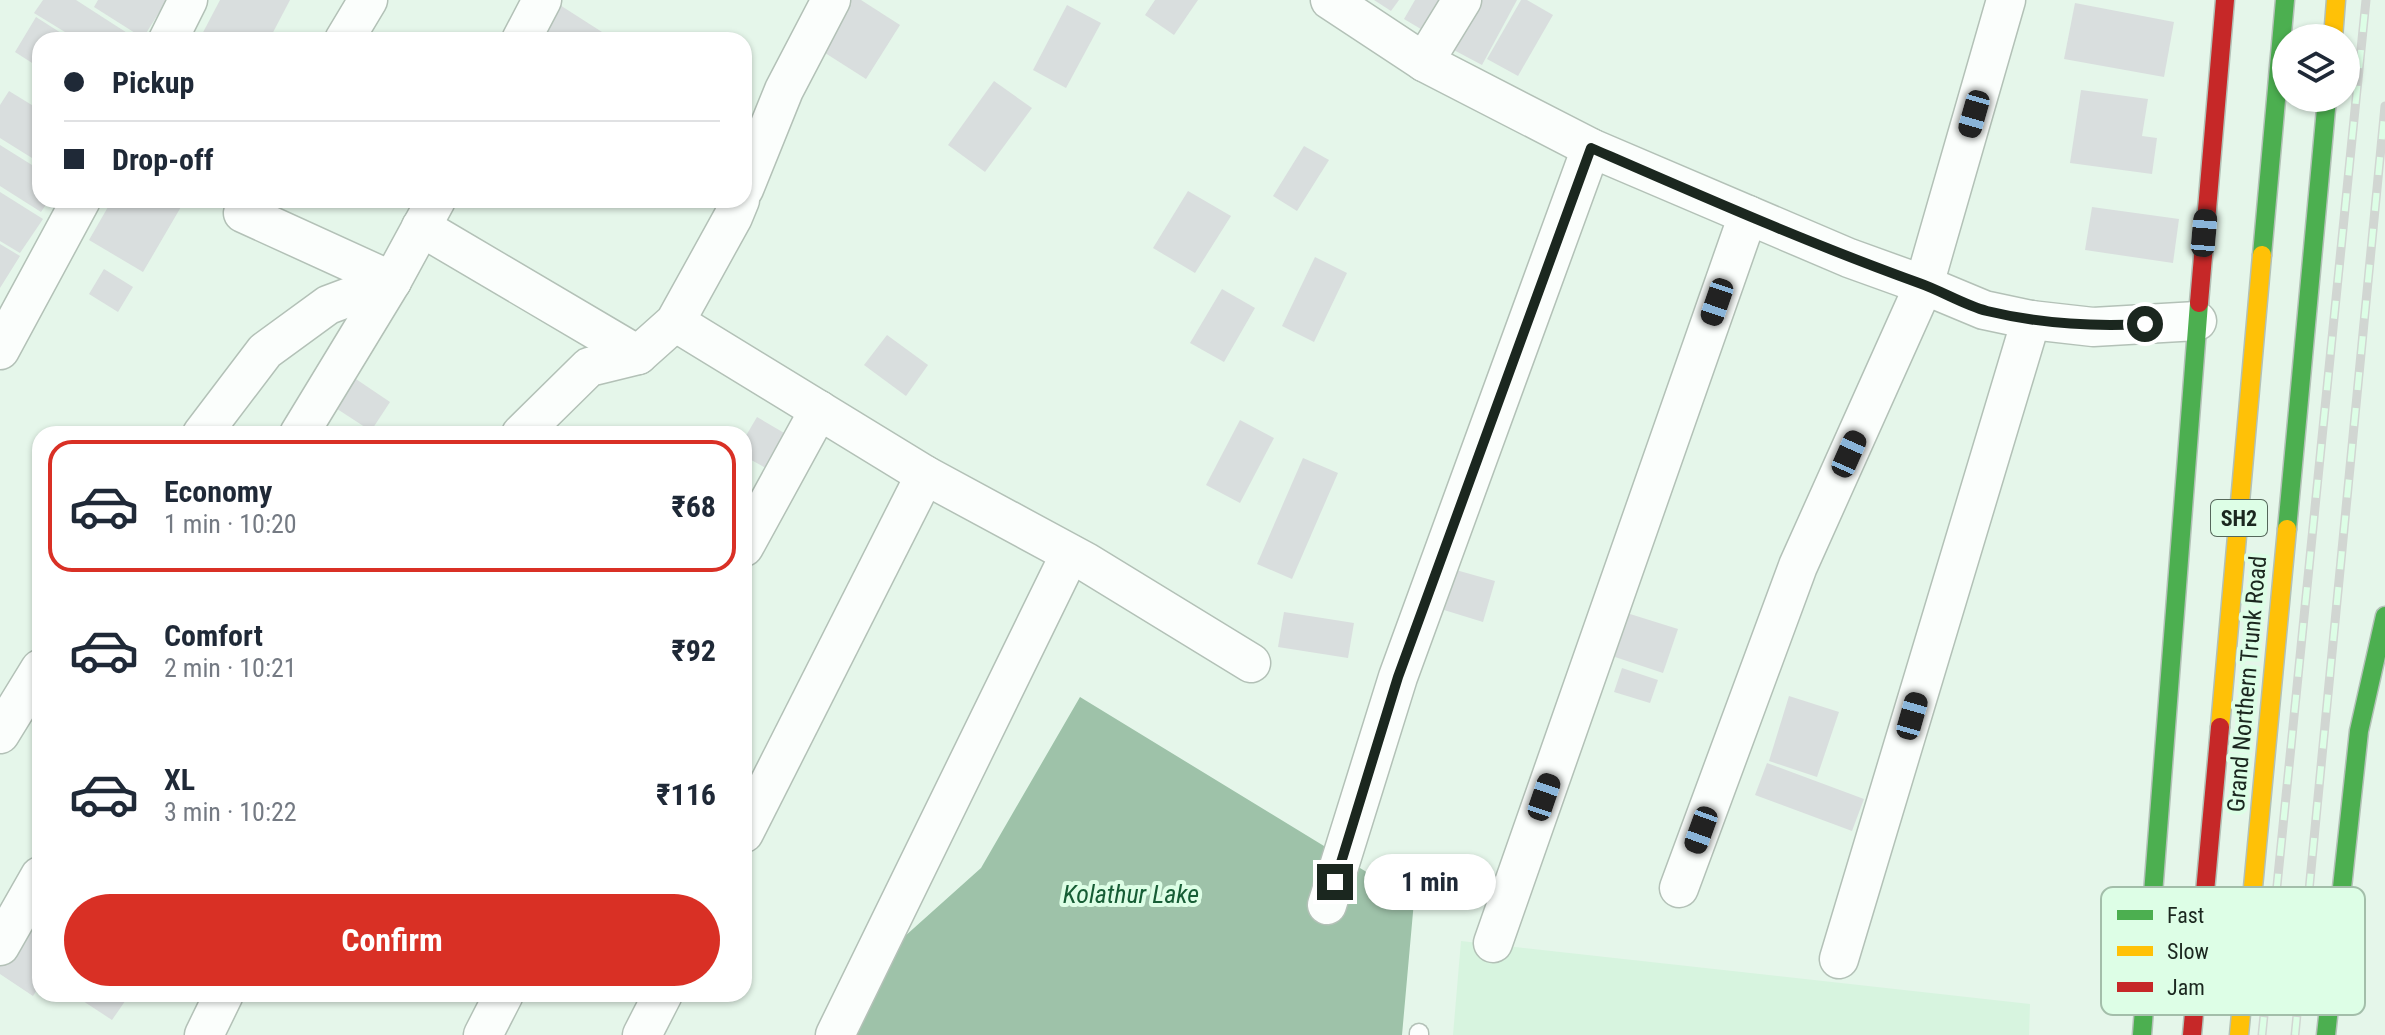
<!DOCTYPE html>
<meta charset="utf-8">
<style>
:root{--surface:#fff;--page:#f2f2f3;--text:#1f2937;--muted:#747a83;--line:#e0e1e3;--accent:#d93025}
body{margin:0;font-family:"Roboto Condensed",sans-serif;background:var(--page);color:var(--text);height:100vh;display:flex;flex-direction:column;font-size:30px;white-space:nowrap}
*{box-sizing:border-box;margin:0}
p{font-size:26px;color:var(--muted)}
.icon{flex:none;width:44px;height:44px;fill:none;stroke:currentColor;stroke-width:2;stroke-linecap:round;stroke-linejoin:round}
.map{position:relative;flex:1;overflow:hidden}
.drawer{position:absolute;left:32px;top:426px;width:720px;height:576px;display:flex;flex-direction:column;background:var(--surface);border-radius:24px;box-shadow:0 2px 6px #0004}
.drawer>*{flex:none}
.top-card{position:absolute;left:32px;top:32px;width:720px;height:176px;border-radius:24px;box-shadow:0 2px 6px #0004;display:grid;align-content:center;height:176px;padding:0 32px;background:var(--surface)}
.tools{position:absolute;left:2272px;top:24px;display:grid;gap:16px}
.tools a{display:grid;place-items:center;width:88px;height:88px;border-radius:50%;background:var(--surface);box-shadow:0 2px 6px #0004;font-size:40px}
.end{position:absolute;width:36px;height:36px;margin:-18px;border:10px solid #1b271f;background:#fff;box-shadow:0 0 0 4px #fff}
.from{border-radius:50%}
.bubble{position:absolute;height:56px;border-radius:28px;background:var(--surface);box-shadow:0 2px 6px #0004;font-size:26px;font-weight:700;line-height:56px;text-align:center}
.car{position:absolute;width:24px;height:48px;margin:-24px -12px;border-radius:10px;box-shadow:0 0 6px 2px #0007;background:linear-gradient(#222 24%,#8ab4d8 0 40%,#222 0 76%,#8ab4d8 0 86%,#222 0)}
.top-card b{display:flex;align-items:center;gap:28px;height:76px;font-size:30px}
.top-card b+b{border-top:2px solid var(--line)}
.top-card i{width:20px;height:20px;background:var(--text)}
ul{padding:14px 0 0;list-style:none}
li{display:flex;align-items:center;gap:24px;height:132px;margin:0 16px 12px;padding:0 16px;border:4px solid transparent;border-radius:24px}
li div{flex:1}
li b{display:block;font-size:30px}
li em{font-style:normal;font-weight:700}
li.current{border-color:var(--accent)}
li>.icon{width:72px;height:72px;stroke-width:1.5}
.primary-button{display:flex;gap:16px;margin-top:auto;padding:16px 32px}
.primary-button a{flex:1;height:92px;border-radius:48px;background:var(--accent);color:#fff;font-size:32px;font-weight:700;line-height:92px;text-align:center}
.map>svg:first-child{display:block}
</style>
<div class="map">
<svg width="2385" height="1035" viewBox="0 0 2385 1035">
<rect width="100%" height="100%" fill="#e5f6ea"/>
<path fill="#d7f4df" d="M1461,941l569,63 -1,31h-576z"/>
<path fill="#9ec2a9" d="M1080,697l334,204 -12,134h-572l36,-64 115,-103z"/>
<g fill="#d9dede">
<path d="M43,0h33l59,38 -1,2h-56l-44,-27z"/>
<path d="M98,0h69l-24,38 -49,-31z"/>
<path d="M220,0h70l-21,40h-70z"/>
<path d="M552,0l50,32 -6,8h-46l-17,-11z"/>
<path d="M840,0h21l39,25 -34,54 -55,-35z"/>
<path d="M1155,0h43l-24,35 -29,-20z"/>
<path d="M1374,0h25l-8,11z"/>
<path d="M1415,0h38l-22,35 -27,-16z"/>
<path d="M1476,0h41l-35,65 -32,-17z"/>
<path d="M1521,0h6l26,15 -35,61 -31,-17z"/>
<path d="M2075,3l99,19 -10,55 -100,-18z"/>
<path d="M1067,5l34,18 -35,65 -33,-18z"/>
<path d="M36,17l36,23h-32v28l-25,-16z"/>
<path d="M994,81l38,27 -47,64 -37,-27z"/>
<path d="M2081,90l67,9 -6,37 15,2 -5,36 -82,-11z"/>
<path d="M9,91l31,19v53l-40,-25v-33z"/>
<path d="M0,145l40,25v30h9l-8,12 -41,-26z"/>
<path d="M1304,146l25,14 -32,51 -24,-15z"/>
<path d="M1188,191l43,25 -36,57 -42,-25z"/>
<path d="M0,192l43,27 -23,34 -20,-12z"/>
<path d="M112,200h73l-42,72 -54,-32z"/>
<path d="M2092,207l87,12 -6,44 -88,-13z"/>
<path d="M0,244l20,12 -20,32z"/>
<path d="M1315,257l32,16 -33,69 -32,-16z"/>
<path d="M104,269l29,18 -15,25 -29,-18z"/>
<path d="M1222,289l33,19 -31,54 -34,-19z"/>
<path d="M887,335l41,30 -22,31 -42,-31z"/>
<path d="M344,371l46,31 -19,29 -46,-30z"/>
<path d="M757,417l34,20 -20,34 -27,-15v-17z"/>
<path d="M1240,420l34,18 -34,65 -34,-18z"/>
<path d="M1303,458l35,15 -46,106 -35,-15z"/>
<path d="M1456,570l39,11 -12,41 -39,-12z"/>
<path d="M1614,609l64,20 -15,44 -63,-21z"/>
<path d="M1284,612l70,11 -6,35 -70,-11z"/>
<path d="M1622,668l36,12 -8,23 -36,-11z"/>
<path d="M1789,696l50,16 -22,65 -48,-16z"/>
<path d="M1767,763l97,36 -12,32 -97,-36z"/>
<path d="M27,927l13,8v50l-7,11 -33,-22v-8z"/>
<path d="M83,994h47l-18,26 -32,-21z"/>
</g>
<g fill="none" stroke-linecap="round" stroke-linejoin="round">
<g stroke="#b3c1b7" stroke-width="21">
<path id="lane" d="M1419,1035v-2"/>
</g>
<g stroke="#b3c1b7" stroke-width="41">
<g id="street">
<path d="M1330,0l94,62 167,86 258,110 75,27 60,25 47,10 62,7 104,-6"/>
<path d="M168,40l20,-40"/>
<path d="M344,40l24,-40"/>
<path d="M521,40l21,-40"/>
<path d="M1424,62l38,-62"/>
<path d="M744,189l40,-99 47,-90"/>
<path d="M250,200l-7,13 149,68"/>
<path d="M421,227l217,128"/>
<path d="M675,322l250,153 161,87 165,101"/>
<path d="M0,350l81,-150"/>
<path d="M202,434l63,-83 63,-46 64,-24"/>
<path d="M299,434l93,-153 44,-81"/>
<path d="M521,434l68,-67 49,-12 37,-33 58,-105 7,-17"/>
<path d="M744,547l75,-137"/>
<path d="M0,734l40,-65"/>
<path d="M744,833l181,-358"/>
<path d="M1679,888l119,-322 126,-281 82,-285"/>
<path d="M1327,905l71,-228 193,-529"/>
<path d="M1493,943l255,-728"/>
<path d="M0,946l40,-70"/>
<path d="M1839,959l192,-639"/>
<path d="M204,1035l20,-41"/>
<path d="M483,1035l21,-41"/>
<path d="M642,1035l21,-41"/>
<path d="M835,1035l235,-481"/>
</g>
</g>
<g stroke="#b3c1b7" stroke-width="21">
<g id="fast">
<path d="M2262,255l23,-255"/>
<path d="M2287,529l40,-431"/>
<path d="M2142,1035l57,-732"/>
<path d="M2326,1035l33,-304 26,-115"/>
</g>
</g>
<g stroke="#b3c1b7" stroke-width="21">
<g id="slow">
<path d="M2333,38l3,-38"/>
<path d="M2220,727l42,-472"/>
<path d="M2239,1035l48,-506"/>
</g>
</g>
<g stroke="#b3c1b7" stroke-width="21">
<g id="jam">
<path d="M2199,303l26,-303"/>
<path d="M2192,1035l28,-308"/>
</g>
</g>
<use href="#lane" stroke="#fbfefc" stroke-width="18"/>
<use href="#street" stroke="#fbfefc" stroke-width="38"/>
<use href="#fast" stroke="#4caf50" stroke-width="18"/>
<use href="#slow" stroke="#ffc107" stroke-width="18"/>
<use href="#jam" stroke="#c62828" stroke-width="18"/>
<g stroke="#d1d6d2" stroke-width="9">
<g id="rail">
<path d="M2262,1035l104,-1035"/>
<path d="M2295,1035l90,-929"/>
</g>
</g>
<use href="#rail" stroke="#ddfee6" stroke-width="6" stroke-dasharray="18" stroke-linecap="butt"/>
</g>
<g fill="none" stroke-linecap="round" stroke-linejoin="round">
<path stroke="#1b271f" stroke-width="10" d="M1335,882l63,-205 193,-529c108,47 217,95 328,135 23,8 45,22 68,28 54,13 103,16 158,13"/>
</g>
<g text-anchor="middle" stroke-width="8" stroke-linejoin="round" paint-order="stroke">
<rect fill="#ddfee6" stroke="#55685b" stroke-width="2" x="2211" y="500" width="56" height="36" rx="6"/>
<g font-size="22" font-weight="bold" fill="#1b271f">
<text x="2239" y="526">SH2</text>
</g>
<g font-size="24" fill="#1b271f" stroke="#ddfee6">
<text transform="translate(2247 684) rotate(-85)" y="8">Grand Northern Trunk Road</text>
</g>
<g font-size="26" font-style="italic" fill="#165d35" stroke="#ddfee6">
<text x="1131" y="903">Kolathur Lake</text>
</g>
</g>
<rect x="2101" y="887" width="264" height="128" rx="12" fill="#ddfee6" stroke="#a3beaa" stroke-width="2"/>
<rect x="2117" y="910" width="36" height="10" fill="#4caf50"/>
<rect x="2117" y="946" width="36" height="10" fill="#ffc107"/>
<rect x="2117" y="982" width="36" height="10" fill="#c62828"/>
<g font-size="22" fill="#1b271f">
<text x="2167" y="923">Fast</text>
<text x="2167" y="959">Slow</text>
<text x="2167" y="995">Jam</text>
</g>
</svg>
<div class="tools">
<a><svg class="icon" aria-label="layers" viewBox="0 0 24 24"><path d="M12 4l9 5-9 5-9-5zM3 14l9 5 9-5"/></svg></a>
</div>
<i class="end from" style="left:2145px;top:324px"></i>
<i class="end" style="left:1335px;top:882px"></i>
<div class="bubble" style="left:1364px;top:854px;width:132px">1 min</div>
<i class="car" style="left:1974px;top:114px;rotate:196deg"></i>
<i class="car" style="left:2204px;top:233px;rotate:5deg"></i>
<i class="car" style="left:1717px;top:302px;rotate:199deg"></i>
<i class="car" style="left:1849px;top:454px;rotate:24deg"></i>
<i class="car" style="left:1912px;top:716px;rotate:16deg"></i>
<i class="car" style="left:1544px;top:797px;rotate:19deg"></i>
<i class="car" style="left:1701px;top:830px;rotate:200deg"></i>
<div class="top-card">
<b><i class="from"></i>Pickup</b>
<b><i></i>Drop-off</b>
</div>
<section class="drawer">
<ul>
<li class="current"><svg class="icon" aria-label="car" viewBox="0 0 24 24"><path d="M5 17H2v-5l4-1 3-4h7l3 4 3 1v5h-3M9 17h6M6 11h13"/><circle cx="7" cy="17" r="2"/><circle cx="17" cy="17" r="2"/></svg><div><b>Economy</b><p>1 min · 10:20</p></div><em>₹68</em></li>
<li><svg class="icon" aria-label="car" viewBox="0 0 24 24"><path d="M5 17H2v-5l4-1 3-4h7l3 4 3 1v5h-3M9 17h6M6 11h13"/><circle cx="7" cy="17" r="2"/><circle cx="17" cy="17" r="2"/></svg><div><b>Comfort</b><p>2 min · 10:21</p></div><em>₹92</em></li>
<li><svg class="icon" aria-label="car" viewBox="0 0 24 24"><path d="M5 17H2v-5l4-1 3-4h7l3 4 3 1v5h-3M9 17h6M6 11h13"/><circle cx="7" cy="17" r="2"/><circle cx="17" cy="17" r="2"/></svg><div><b>XL</b><p>3 min · 10:22</p></div><em>₹116</em></li>
</ul>
<div class="primary-button"><a>Confirm</a></div>
</section>
</div>
